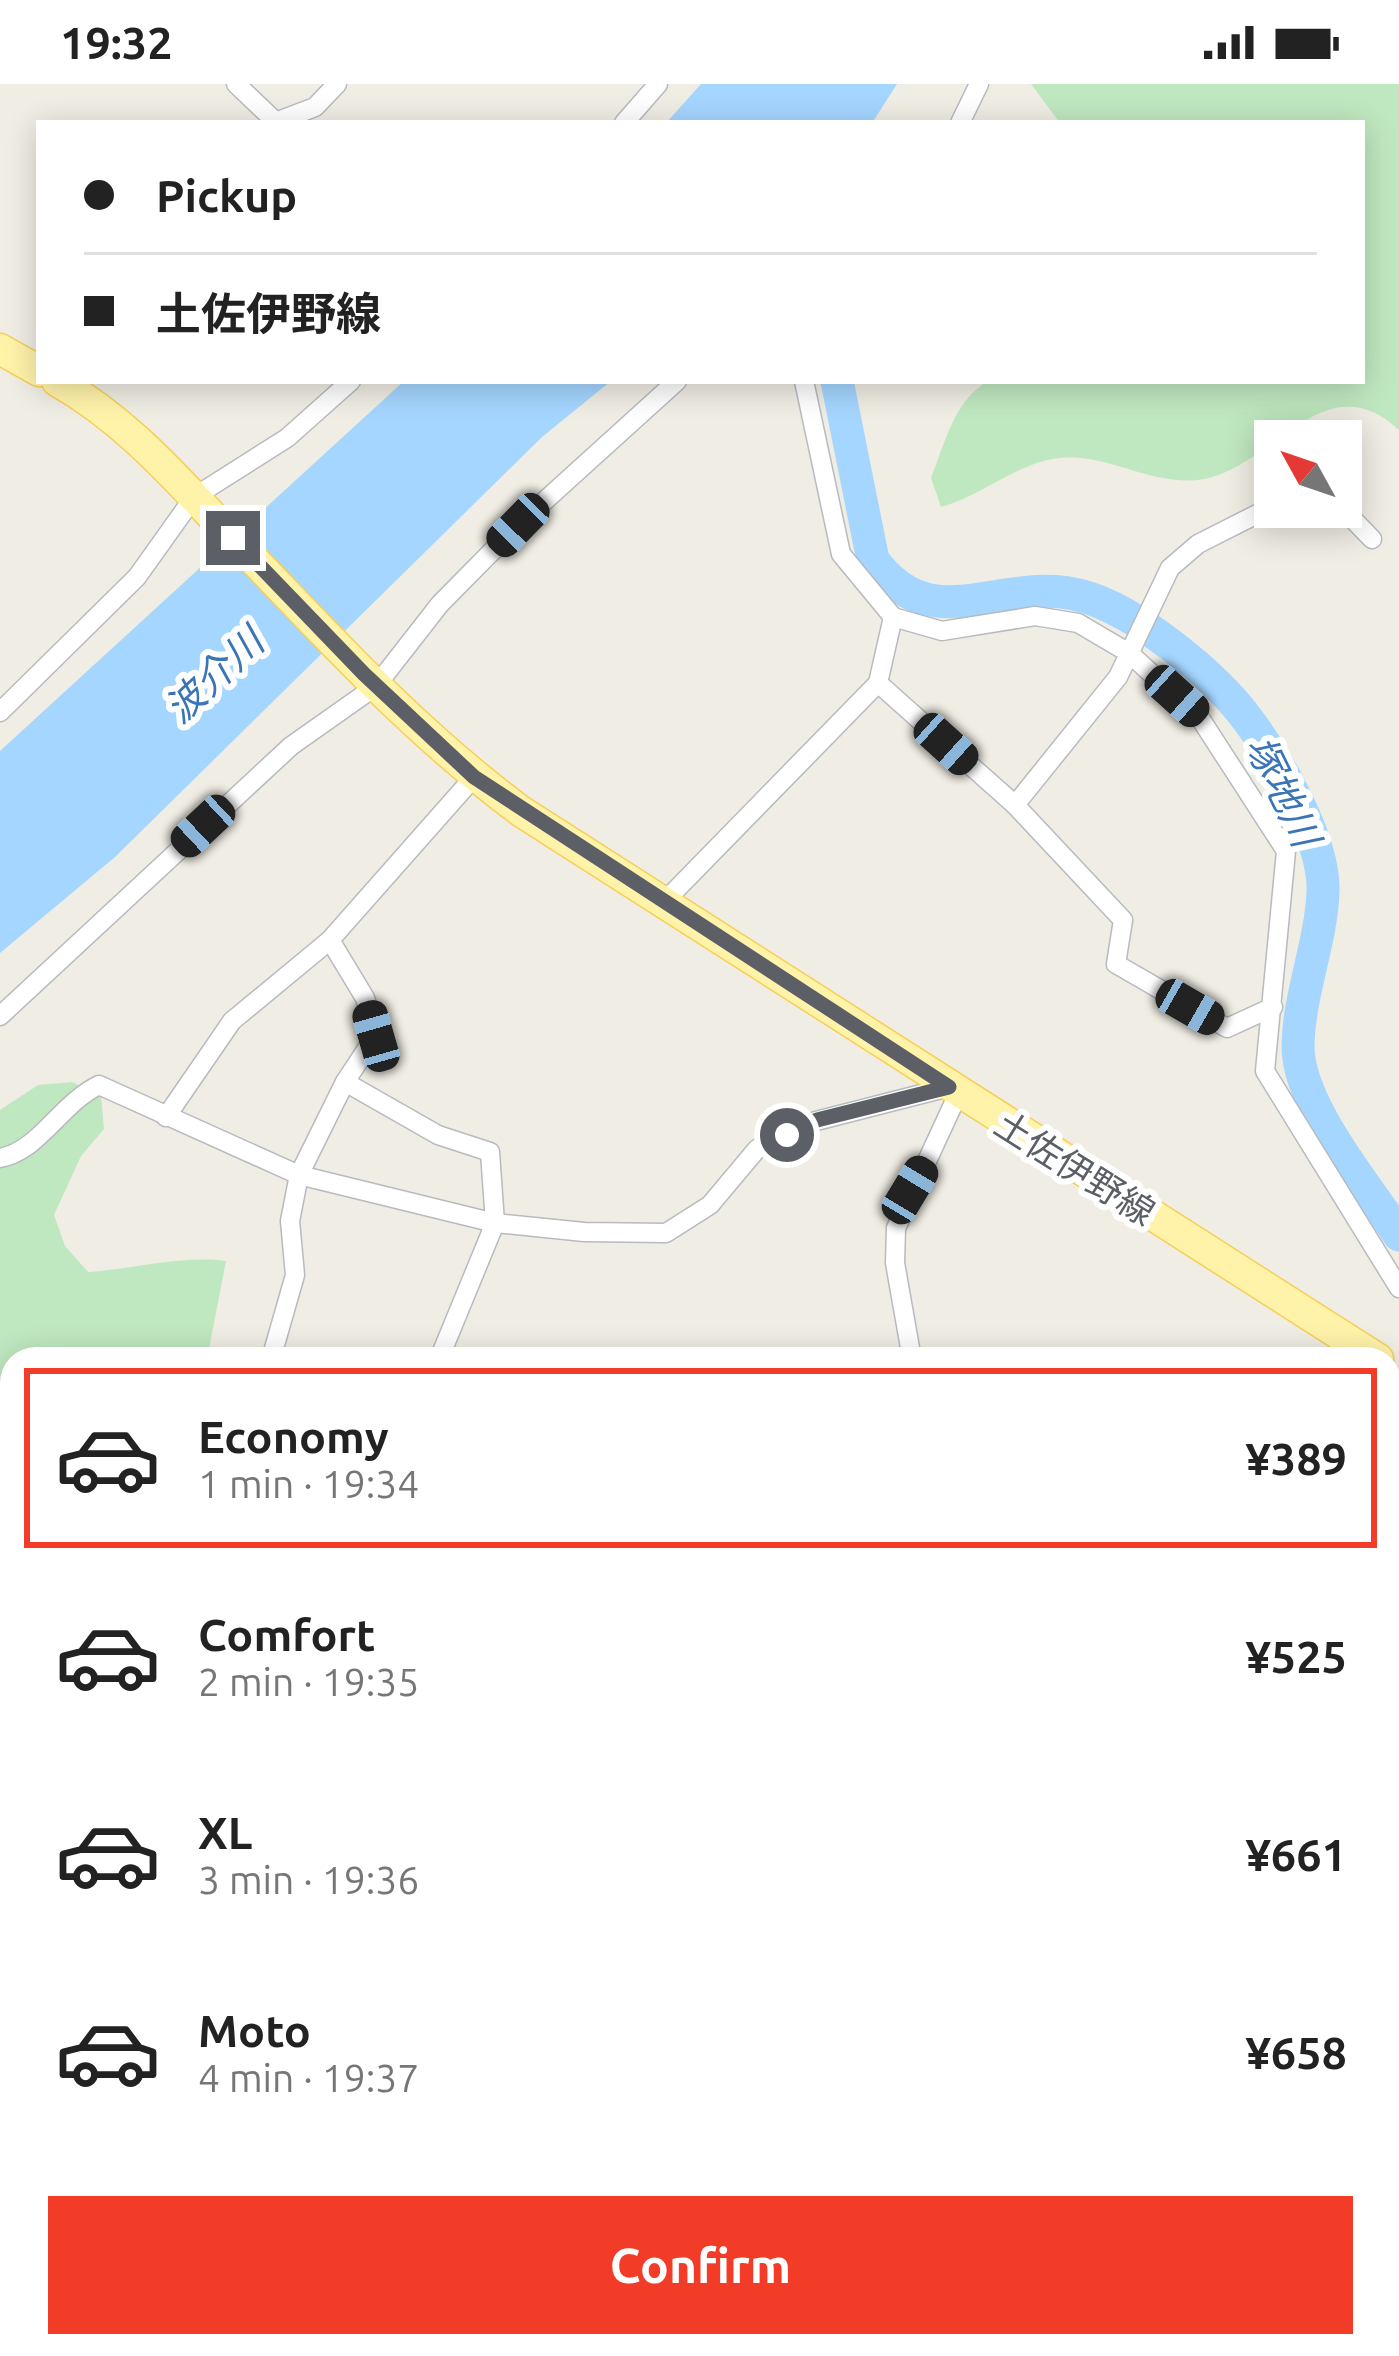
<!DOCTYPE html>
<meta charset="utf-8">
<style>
:root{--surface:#fff;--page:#f2f2f2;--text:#222;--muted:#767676;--line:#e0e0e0;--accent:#f23c28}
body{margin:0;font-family:Ubuntu,"Noto Sans JP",sans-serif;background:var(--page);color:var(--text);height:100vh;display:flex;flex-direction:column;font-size:45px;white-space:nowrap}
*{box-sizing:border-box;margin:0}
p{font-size:39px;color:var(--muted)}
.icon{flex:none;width:66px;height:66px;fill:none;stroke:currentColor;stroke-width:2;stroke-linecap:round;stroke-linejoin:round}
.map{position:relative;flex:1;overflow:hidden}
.side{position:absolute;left:0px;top:1263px;width:1401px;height:1011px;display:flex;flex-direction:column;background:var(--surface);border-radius:36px 36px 0 0;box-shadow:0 6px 30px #0003}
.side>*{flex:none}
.hud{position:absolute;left:36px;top:36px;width:1329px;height:264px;border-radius:0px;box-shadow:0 6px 30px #0003;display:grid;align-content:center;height:264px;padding:0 48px;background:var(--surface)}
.needle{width:78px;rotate:310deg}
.tools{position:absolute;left:1254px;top:336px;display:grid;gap:24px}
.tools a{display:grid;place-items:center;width:108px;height:108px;border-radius:0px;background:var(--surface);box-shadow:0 6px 30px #0003;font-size:60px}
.end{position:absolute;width:54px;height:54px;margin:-27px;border:15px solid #5c6066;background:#fff;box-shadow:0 0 0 6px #fff}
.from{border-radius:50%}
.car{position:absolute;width:36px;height:72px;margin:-36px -18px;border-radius:15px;box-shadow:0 0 9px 3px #0007;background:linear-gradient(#222 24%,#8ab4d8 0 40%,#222 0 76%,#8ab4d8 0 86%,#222 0)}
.hud b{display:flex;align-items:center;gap:42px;height:114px;font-size:45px}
.hud b+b{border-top:3px solid var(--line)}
.hud i{width:30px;height:30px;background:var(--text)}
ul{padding:21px 0 0;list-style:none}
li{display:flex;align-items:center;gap:36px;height:180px;margin:0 24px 18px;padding:0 24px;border:6px solid transparent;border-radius:0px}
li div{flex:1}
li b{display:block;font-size:45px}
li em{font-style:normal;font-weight:600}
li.selected{border-color:var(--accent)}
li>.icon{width:108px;height:108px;stroke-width:1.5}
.cta{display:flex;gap:24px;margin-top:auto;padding:24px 48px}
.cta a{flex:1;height:138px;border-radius:0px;background:var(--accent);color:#fff;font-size:48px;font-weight:600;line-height:138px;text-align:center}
.status{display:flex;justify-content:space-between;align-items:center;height:84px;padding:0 60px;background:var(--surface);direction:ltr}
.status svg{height:33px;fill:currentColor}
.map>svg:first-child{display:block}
</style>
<div class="status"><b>19:32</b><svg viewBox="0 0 49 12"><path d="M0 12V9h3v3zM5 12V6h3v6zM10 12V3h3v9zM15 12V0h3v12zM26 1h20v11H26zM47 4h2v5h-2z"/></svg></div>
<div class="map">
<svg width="1399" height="2272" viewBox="0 0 1399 2272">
<rect width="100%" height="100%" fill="#f0ede4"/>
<g fill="#c0e8c0">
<path d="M1031,0h368v346c-74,-69 -125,36 -195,49 -50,9 -95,-26 -144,-21 -42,4 -78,38 -119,49l-10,-29c13,-32 24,-81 58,-97h373v-258h-302z"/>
<path d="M72,998l29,14 3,33 -23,27 -27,59 11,31 23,26c46,-3 93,-17 138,-11l-19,98h-195v665l-12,-8v-906l38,-25z"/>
<path d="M1399,1836v436h-1302l8,-10h1284v-422z"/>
</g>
<g fill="#a5d6ff">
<path d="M701,0h196l-25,39h-206z"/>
<path d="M404,297h207l-69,56 -427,420 -115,96v-202z"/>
</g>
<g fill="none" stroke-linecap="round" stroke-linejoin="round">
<path stroke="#a5d6ff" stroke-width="33" d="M837,297l36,179c59,82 129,14 209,36 53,14 133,79 166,124 30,40 77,121 75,172 -2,51 -24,102 -25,153 -1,59 69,141 101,190"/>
<g stroke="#b7babf" stroke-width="21">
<g id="minor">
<path d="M236,0l39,37"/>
<path d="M273,39l42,-16 22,-23"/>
<path d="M624,39l34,-39"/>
<path d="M960,39l19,-39"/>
<path d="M804,297l37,173 52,63"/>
<path d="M1341,423l31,32"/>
<path d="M878,599l137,122 103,-128 52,-109 28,-24 77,-39"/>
<path d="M0,628l137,-135 57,-80 93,-59 64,-57"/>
<path d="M1015,721l108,115 -7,44 111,64 46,-21"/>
<path d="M663,819l215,-220 15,-66 49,14 93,-15 43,7 51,30 71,65 86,133 -21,220 134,217"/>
<path d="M0,932l291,-270 85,-60 64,-82 78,-79 159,-144"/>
<path d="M345,998l93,53 52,17 5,71 -56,136"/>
<path d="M166,1033l66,-96 98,-81"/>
<path d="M0,1074c39,-7 60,-54 99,-73l200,90 46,-93 31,-47 -11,-37 -35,-58 144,-163"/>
<path d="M271,1275l24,-84 -5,-54 9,-46 196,48 89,9 82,1 44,-28 47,-56 59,-28 133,-34"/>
<path d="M912,1275l-17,-96 1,-35 62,-134"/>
</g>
</g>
<g stroke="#f9ce54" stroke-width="33">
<g id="primary">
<path d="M0,265l39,22"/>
<path d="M57,297c72,41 121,100 178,159 91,95 180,193 287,272l856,547"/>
</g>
</g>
<g stroke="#97c7a6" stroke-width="3" stroke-dasharray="12 6" stroke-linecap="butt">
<path d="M1389,1720l10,-16"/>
<path d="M370,2262l1,10"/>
</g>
<use href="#minor" stroke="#fff" stroke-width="18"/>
<use href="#primary" stroke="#fff3aa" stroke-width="30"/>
</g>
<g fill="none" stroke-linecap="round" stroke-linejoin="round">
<path stroke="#5c6066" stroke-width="15" d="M233,454l131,136 110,103 475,310 -132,33 -30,15"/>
</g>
<g text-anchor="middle" stroke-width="12" stroke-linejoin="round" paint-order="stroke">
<g font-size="36" fill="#5c6066" stroke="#fff">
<text transform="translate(1075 1084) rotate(32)" y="13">土佐伊野線</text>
</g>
<g font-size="39" font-style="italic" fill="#3b75b8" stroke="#fff">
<text transform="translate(214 591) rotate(-43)" y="14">波介川</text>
<text transform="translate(1283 707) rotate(64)" y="14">塚地川</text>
</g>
</g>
</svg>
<div class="tools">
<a><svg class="needle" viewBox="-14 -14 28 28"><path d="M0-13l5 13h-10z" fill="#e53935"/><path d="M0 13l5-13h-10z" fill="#767676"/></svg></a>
</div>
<i class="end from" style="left:787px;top:1051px"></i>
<i class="end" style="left:233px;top:454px"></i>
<i class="car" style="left:518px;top:441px;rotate:224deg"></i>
<i class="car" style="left:1177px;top:612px;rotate:132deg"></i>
<i class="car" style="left:946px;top:660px;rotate:132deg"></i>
<i class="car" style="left:203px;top:742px;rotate:227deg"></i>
<i class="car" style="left:1190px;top:923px;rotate:120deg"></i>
<i class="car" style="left:376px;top:952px;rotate:344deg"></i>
<i class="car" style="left:910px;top:1106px;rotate:31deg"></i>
<div class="hud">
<b><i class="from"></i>Pickup</b>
<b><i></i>土佐伊野線</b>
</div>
<section class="side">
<ul>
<li class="selected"><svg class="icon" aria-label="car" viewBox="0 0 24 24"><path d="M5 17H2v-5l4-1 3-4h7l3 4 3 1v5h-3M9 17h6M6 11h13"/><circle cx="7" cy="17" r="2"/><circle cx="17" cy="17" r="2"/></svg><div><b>Economy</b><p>1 min · 19:34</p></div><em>¥389</em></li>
<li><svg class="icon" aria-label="car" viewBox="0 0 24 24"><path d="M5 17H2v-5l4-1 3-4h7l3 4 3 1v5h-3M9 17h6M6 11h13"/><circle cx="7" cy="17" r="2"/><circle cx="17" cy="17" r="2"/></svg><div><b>Comfort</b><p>2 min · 19:35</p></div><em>¥525</em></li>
<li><svg class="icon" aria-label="car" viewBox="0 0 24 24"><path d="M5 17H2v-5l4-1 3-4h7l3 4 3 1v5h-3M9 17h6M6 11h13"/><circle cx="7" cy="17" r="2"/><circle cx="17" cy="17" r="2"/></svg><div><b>XL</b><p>3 min · 19:36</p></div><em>¥661</em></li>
<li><svg class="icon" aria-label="car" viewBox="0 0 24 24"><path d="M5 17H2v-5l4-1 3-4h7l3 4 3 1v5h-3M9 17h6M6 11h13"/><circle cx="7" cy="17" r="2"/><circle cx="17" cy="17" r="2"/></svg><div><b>Moto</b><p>4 min · 19:37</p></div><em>¥658</em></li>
</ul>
<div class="cta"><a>Confirm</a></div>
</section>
</div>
